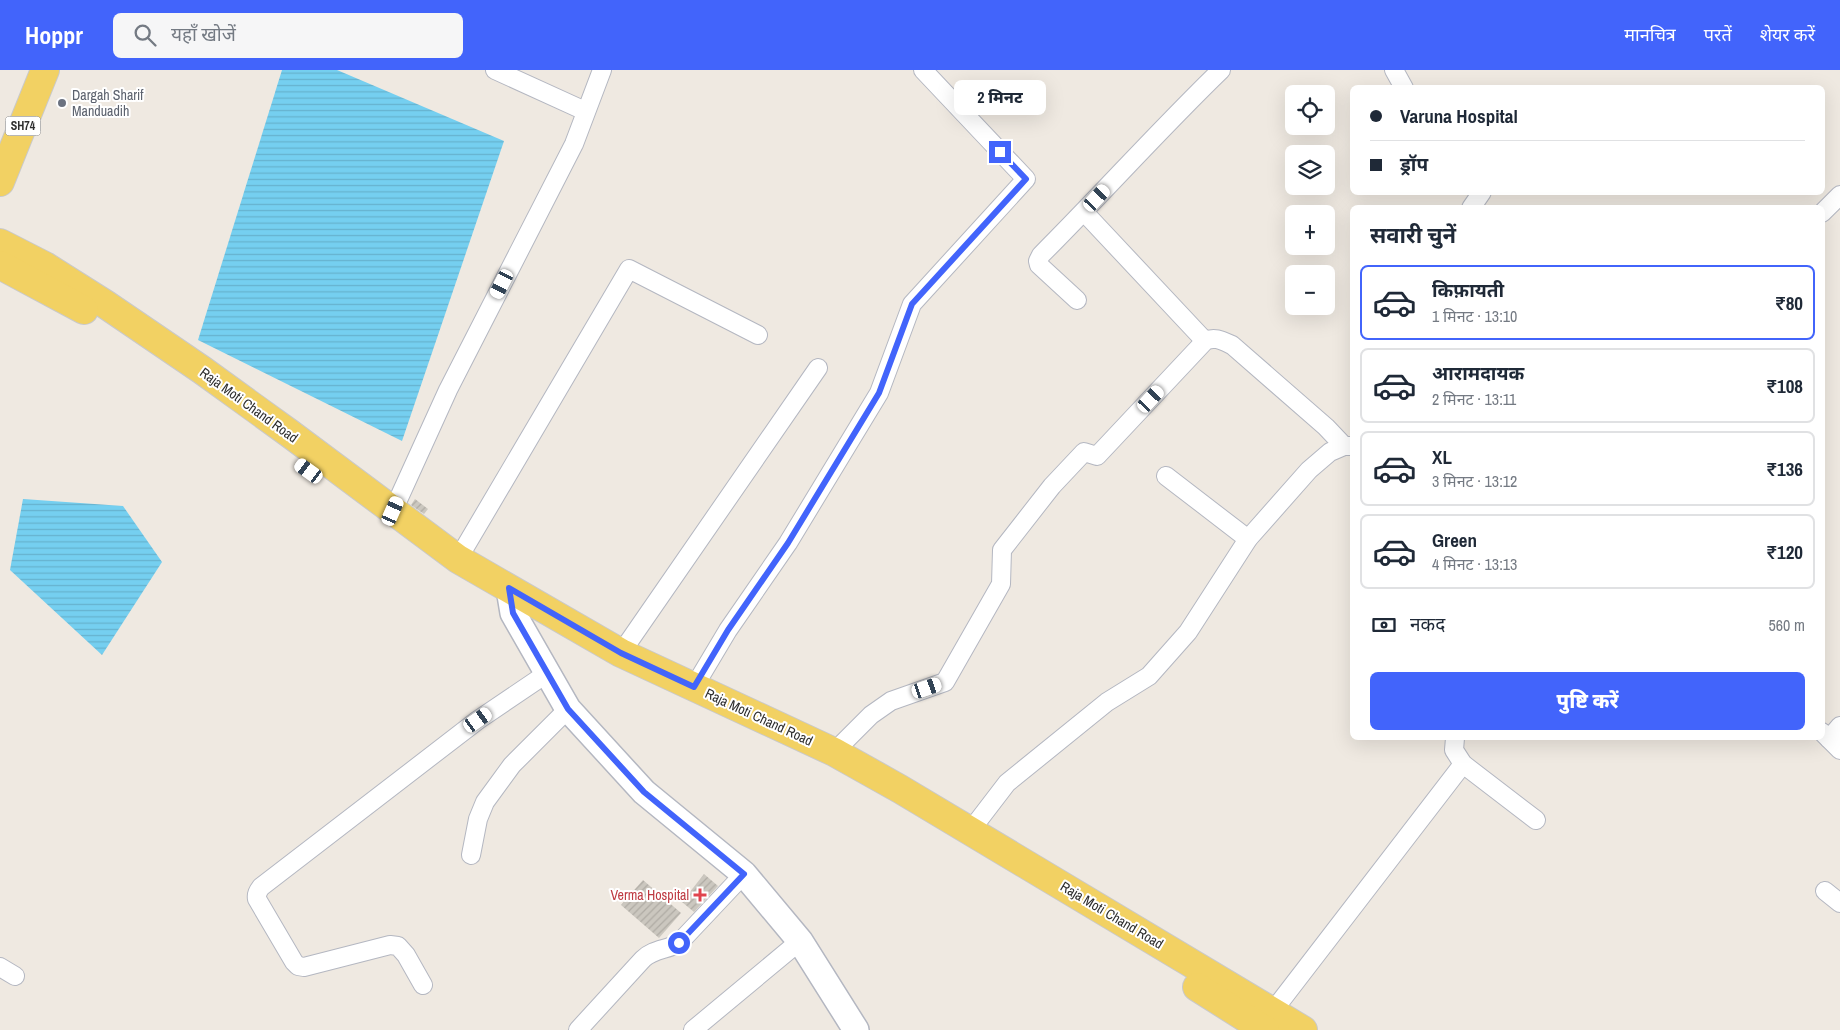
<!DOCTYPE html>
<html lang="hi">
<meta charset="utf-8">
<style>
:root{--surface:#fff;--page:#f6f6f7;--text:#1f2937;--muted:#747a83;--line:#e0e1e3;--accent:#4264fb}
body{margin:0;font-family:"Archivo Narrow","Noto Sans Devanagari",sans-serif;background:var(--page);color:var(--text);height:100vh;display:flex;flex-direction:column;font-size:19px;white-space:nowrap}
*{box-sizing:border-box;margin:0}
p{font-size:16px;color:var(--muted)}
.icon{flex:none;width:28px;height:28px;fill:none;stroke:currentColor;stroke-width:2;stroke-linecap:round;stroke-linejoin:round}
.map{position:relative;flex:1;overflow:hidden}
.sheet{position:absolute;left:1350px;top:135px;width:475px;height:535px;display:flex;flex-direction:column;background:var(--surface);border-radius:8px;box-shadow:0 5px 20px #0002}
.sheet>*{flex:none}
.guide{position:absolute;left:1350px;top:15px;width:475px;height:110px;border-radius:8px;box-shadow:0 5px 20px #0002;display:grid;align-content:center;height:110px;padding:0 20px;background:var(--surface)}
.controls{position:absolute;left:1285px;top:15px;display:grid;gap:10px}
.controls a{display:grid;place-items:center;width:50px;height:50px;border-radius:8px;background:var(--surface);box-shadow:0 5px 20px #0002;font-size:25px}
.end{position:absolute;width:22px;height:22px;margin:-11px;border:6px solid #4264fb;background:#fff;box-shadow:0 0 0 2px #fff}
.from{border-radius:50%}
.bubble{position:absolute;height:35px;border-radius:8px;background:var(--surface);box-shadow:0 5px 20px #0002;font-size:16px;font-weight:800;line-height:35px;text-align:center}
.car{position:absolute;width:15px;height:30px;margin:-15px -8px;border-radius:6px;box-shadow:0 0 4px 1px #0007;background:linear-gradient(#fff 24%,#345 0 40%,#fff 0 76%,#345 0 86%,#fff 0)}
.guide b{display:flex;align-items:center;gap:18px;height:48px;font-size:19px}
.guide b+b{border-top:1px solid var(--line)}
.guide i{width:12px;height:12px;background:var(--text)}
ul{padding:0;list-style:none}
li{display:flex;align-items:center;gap:15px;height:75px;margin:0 10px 8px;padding:0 10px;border:2px solid var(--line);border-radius:8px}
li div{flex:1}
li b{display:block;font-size:19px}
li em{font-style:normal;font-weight:800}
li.selected{border-color:var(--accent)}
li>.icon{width:45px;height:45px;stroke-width:1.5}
h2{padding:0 20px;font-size:22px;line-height:60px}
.pay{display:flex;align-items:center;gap:12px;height:55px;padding:0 20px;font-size:19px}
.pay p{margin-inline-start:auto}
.cta{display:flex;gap:10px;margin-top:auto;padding:10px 20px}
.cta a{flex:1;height:58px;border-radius:8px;background:var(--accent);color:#fff;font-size:20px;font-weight:800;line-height:58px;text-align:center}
header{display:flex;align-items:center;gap:30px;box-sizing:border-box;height:70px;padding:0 25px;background:var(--accent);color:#fff}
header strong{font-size:24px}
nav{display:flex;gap:28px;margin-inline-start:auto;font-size:18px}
.search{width:350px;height:45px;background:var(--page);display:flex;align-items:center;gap:12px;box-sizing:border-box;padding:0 18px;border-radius:8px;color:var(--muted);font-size:19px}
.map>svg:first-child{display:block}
</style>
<header>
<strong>Hoppr</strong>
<div class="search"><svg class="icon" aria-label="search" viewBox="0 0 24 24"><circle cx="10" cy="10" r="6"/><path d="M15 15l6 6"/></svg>यहाँ खोजें</div>
<nav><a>मानचित्र</a><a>परतें</a><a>शेयर करें</a></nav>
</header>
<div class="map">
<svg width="1840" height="960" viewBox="0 0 1840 960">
<defs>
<pattern id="water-rules" width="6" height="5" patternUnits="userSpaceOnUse" patternTransform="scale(1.25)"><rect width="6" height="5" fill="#75cff0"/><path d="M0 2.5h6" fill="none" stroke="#66b2ce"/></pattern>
<pattern id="building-hatch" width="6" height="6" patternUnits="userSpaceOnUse" patternTransform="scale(1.25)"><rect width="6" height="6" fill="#cbc7bf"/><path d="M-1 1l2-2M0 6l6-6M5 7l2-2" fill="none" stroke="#afaba4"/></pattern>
</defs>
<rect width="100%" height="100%" fill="#efe9e1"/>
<g fill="url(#water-rules)">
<path d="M282,0h55l167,71 -102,300 -204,-101z"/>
<path d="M23,429l100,7 39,56 -60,93 -92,-85z"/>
</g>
<g fill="url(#building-hatch)">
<path d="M415,429l13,10 -4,5 -13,-9z"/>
<path d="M704,804l14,12 -24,26 -12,-10z"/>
<path d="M643,810l38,33 -22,25 -38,-33z"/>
</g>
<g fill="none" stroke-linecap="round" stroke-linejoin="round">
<g stroke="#b4b7c1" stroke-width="20">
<g id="street">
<path d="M495,0l90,41"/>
<path d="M1394,0l10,18"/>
<path d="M1471,138l11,-16"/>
<path d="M1084,142l121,129"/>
<path d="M1822,143l18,-18"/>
<path d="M1077,230l-38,-35 -1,-4 3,-6c61,-61 118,-125 180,-185"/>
<path d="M1166,406l82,63"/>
<path d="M393,441l55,-121 126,-246 28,-74"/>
<path d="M458,489l171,-290 129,66"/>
<path d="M621,583l197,-285"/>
<path d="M694,617l34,-57 60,-87 91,-150 33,-89 114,-125 -103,-109"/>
<path d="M1822,662l7,7 11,-13"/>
<path d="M1455,668l-1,12 9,14 73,56"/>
<path d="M1829,669l11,11"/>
<path d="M834,682l37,-37 20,-14 54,-19 56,-98 1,-34 50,-64 32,-34 13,4 108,-115c10,-5 18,0 27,4l94,82 18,19"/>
<path d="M971,760l36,-47 100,-81 42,-26 39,-44 60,-93 61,-69 21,-18 14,-6h8"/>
<path d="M471,785l7,-36 7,-17 27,-37 56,-56"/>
<path d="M1825,821l15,12"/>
<path d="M0,897l15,9"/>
<path d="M423,915l-17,-30 -8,-9 -8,-1 -86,22 -6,-1 -4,-4 -37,-63c-1,-5 1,-8 4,-12l217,-167 68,-46"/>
<path d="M1273,941l190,-247"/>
<path d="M578,960l65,-71c10,-10 24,-9 36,-16l65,-69"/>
<path d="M693,960l107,-89"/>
</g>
</g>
<g stroke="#b4b7c1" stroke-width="28">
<path id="secondary" d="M509,519l4,24 55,96 76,83 100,82 56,67 56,89"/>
</g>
<g stroke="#c9c9c9" stroke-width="30">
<g id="primary">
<path d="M0,112l45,-112"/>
<path d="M0,173l45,23 60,38 97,66 87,63 169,126 163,94 213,99 66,37 403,241"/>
<path d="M0,195l84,45"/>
<path d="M1197,917l68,43"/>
</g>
</g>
<use href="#street" stroke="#fff" stroke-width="18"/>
<use href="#secondary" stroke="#fff" stroke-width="25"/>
<use href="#primary" stroke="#f2d163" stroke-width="28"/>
</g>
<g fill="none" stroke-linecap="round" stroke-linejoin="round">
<path stroke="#4264fb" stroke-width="6" d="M679,873l65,-69 -100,-82 -76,-83 -55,-96 -4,-25 112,65 73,34 34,-57 60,-87 91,-150 33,-89 114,-125 -26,-27"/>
</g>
<circle fill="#6b7280" stroke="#fff" stroke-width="2" cx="62" cy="33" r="5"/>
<path fill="#e0444e" stroke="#fff" stroke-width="2" d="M697.5 817.5h5v5h5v5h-5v5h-5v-5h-5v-5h5z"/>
<g text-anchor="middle" stroke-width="4" stroke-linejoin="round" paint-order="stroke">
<rect fill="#fff" stroke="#6d6d6d" stroke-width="1" x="5.5" y="46.5" width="35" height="19" rx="4"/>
<g font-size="12" font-weight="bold" fill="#2e2e2e">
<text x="23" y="60">SH74</text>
</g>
<g font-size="14" fill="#5b616d" stroke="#fff" text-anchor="start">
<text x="72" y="30">Dargah Sharif<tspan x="72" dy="16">Manduadih</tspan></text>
</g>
<g font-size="14" fill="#2e2e2e" stroke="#fff">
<text transform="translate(249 335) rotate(36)" y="5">Raja Moti Chand Road</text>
<text transform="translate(759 647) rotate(25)" y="5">Raja Moti Chand Road</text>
<text transform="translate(1112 845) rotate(31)" y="5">Raja Moti Chand Road</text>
</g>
<g font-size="14" fill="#be3a42" stroke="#fff" text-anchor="end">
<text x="689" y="830">Verma Hospital</text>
</g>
</g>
</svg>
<div class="controls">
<a><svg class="icon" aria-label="locate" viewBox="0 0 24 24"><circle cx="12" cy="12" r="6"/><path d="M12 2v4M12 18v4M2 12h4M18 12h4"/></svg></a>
<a><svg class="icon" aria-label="layers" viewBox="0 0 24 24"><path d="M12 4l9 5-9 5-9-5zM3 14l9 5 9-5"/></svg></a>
<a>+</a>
<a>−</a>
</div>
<i class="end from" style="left:679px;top:873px"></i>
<i class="end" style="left:1000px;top:82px"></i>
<div class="bubble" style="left:954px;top:10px;width:92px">2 मिनट</div>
<i class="car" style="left:1097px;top:128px;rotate:43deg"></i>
<i class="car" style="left:502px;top:214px;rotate:207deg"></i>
<i class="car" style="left:1151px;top:329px;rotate:43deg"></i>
<i class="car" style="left:309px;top:401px;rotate:306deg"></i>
<i class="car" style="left:393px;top:441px;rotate:24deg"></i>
<i class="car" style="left:927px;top:618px;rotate:71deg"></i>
<i class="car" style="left:478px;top:650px;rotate:55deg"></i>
<div class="guide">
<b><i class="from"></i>Varuna Hospital</b>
<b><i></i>ड्रॉप</b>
</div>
<section class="sheet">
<h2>सवारी चुनें</h2>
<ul>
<li class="selected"><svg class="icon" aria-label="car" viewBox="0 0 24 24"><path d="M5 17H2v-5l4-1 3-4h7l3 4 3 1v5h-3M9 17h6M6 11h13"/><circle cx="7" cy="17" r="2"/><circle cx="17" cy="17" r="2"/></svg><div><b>किफ़ायती</b><p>1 मिनट · 13:10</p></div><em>₹80</em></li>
<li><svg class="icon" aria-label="car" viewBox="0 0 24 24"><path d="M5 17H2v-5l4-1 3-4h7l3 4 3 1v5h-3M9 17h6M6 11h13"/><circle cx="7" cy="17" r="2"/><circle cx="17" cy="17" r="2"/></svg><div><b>आरामदायक</b><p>2 मिनट · 13:11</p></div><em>₹108</em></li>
<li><svg class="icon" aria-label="car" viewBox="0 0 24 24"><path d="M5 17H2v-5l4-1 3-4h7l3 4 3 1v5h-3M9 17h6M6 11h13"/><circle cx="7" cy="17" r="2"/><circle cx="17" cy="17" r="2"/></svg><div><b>XL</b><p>3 मिनट · 13:12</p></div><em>₹136</em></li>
<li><svg class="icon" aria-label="car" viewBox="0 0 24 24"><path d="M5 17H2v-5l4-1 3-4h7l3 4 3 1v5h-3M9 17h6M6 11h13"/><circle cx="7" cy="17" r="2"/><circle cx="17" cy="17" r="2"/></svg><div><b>Green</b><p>4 मिनट · 13:13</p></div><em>₹120</em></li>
</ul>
<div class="pay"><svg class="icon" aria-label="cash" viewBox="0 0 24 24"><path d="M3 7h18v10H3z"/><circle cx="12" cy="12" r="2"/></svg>नकद<p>560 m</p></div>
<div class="cta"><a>पुष्टि करें</a></div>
</section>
</div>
